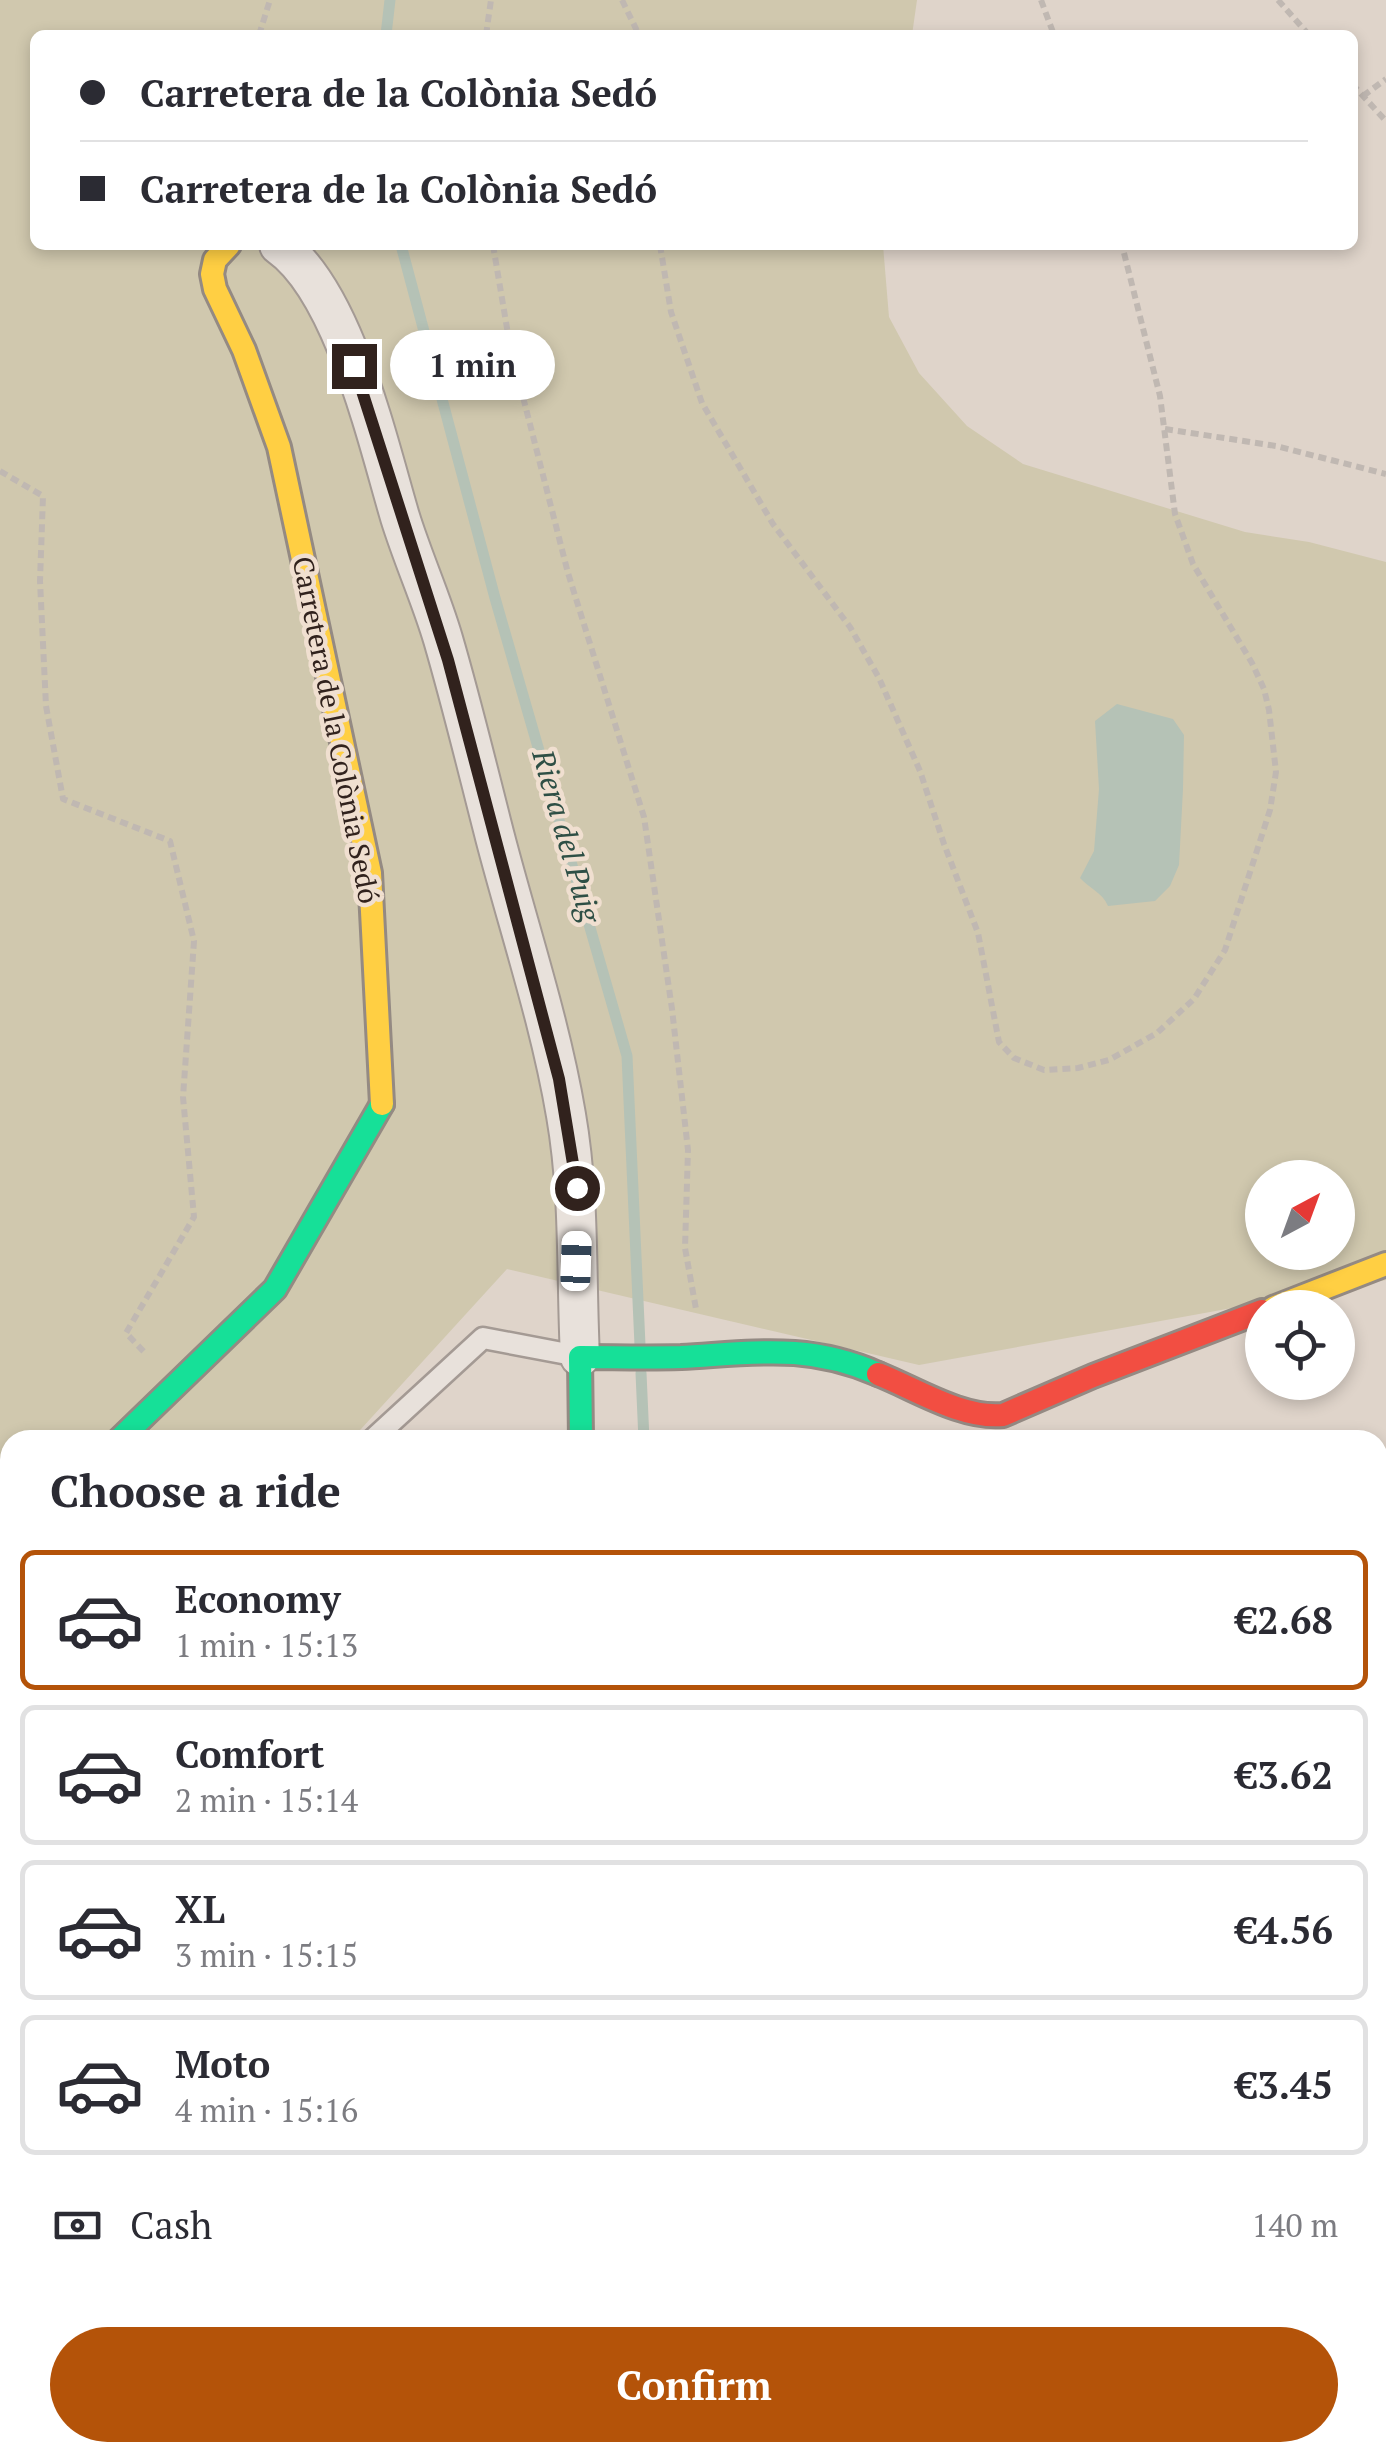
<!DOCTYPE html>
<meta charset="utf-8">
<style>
:root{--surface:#fff;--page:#f2f2f3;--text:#2b2b33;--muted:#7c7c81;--line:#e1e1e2;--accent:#b45309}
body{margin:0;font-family:"PT Serif",serif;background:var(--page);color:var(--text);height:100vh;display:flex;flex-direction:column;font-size:38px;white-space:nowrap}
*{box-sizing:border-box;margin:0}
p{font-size:32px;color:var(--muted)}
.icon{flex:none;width:55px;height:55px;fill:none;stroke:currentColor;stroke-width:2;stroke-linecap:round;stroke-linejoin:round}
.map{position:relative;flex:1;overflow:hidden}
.details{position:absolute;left:0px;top:1430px;width:1388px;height:1032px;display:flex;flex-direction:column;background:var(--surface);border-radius:30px 30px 0 0;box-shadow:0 5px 15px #0003}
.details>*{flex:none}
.hud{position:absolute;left:30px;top:30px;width:1328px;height:220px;border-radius:15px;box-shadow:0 5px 15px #0003;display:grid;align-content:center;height:220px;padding:0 50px;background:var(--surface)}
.needle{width:65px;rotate:41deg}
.buttons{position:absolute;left:1245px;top:1160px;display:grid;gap:20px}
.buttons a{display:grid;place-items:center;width:110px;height:110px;border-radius:50%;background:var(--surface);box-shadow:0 5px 15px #0003;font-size:50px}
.end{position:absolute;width:45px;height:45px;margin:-22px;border:12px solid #31221d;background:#fff;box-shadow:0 0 0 5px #fff}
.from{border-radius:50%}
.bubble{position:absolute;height:70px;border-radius:35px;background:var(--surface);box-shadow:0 5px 15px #0003;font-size:32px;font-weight:800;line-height:70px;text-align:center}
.car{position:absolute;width:30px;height:60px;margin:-30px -15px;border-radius:12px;box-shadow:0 0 8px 2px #0007;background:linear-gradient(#fff 24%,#345 0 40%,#fff 0 76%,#345 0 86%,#fff 0)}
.hud b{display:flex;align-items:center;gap:35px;height:95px;font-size:38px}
.hud b+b{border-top:2px solid var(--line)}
.hud i{width:25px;height:25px;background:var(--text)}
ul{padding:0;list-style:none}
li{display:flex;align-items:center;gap:30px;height:140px;margin:0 20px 15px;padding:0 30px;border:5px solid var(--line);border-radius:15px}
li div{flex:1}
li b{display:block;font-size:38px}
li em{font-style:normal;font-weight:800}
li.active{border-color:var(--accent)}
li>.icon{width:90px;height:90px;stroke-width:1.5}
h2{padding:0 50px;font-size:45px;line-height:120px}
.pay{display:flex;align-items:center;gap:25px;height:110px;padding:0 50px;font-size:38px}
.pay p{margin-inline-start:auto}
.primary-button{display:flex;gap:20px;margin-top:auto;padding:20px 50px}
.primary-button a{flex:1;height:115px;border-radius:60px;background:var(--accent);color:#fff;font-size:40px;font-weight:800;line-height:115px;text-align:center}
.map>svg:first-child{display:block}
</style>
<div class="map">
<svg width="1386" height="2462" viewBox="0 0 1386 2462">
<rect width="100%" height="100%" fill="#dfd4ca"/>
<path fill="#d0c8ae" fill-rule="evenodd" d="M0,0h917l-5,35h-877v210h848l6,72 30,56 48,53 56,38 222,68 64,10 77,20v718l-467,85 -412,-96 -156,171h-341v1012h404l8,10h-422zM1262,1178h76v74h-76z"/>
<path fill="#b5c2b6" d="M1117,704l56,15 11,16 -1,54 -4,76 -9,21 -15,15 -47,5c-6,-14 -18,-17 -28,-28l14,-27 5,-62 -4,-68z"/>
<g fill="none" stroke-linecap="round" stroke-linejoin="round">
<g stroke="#b5c2b6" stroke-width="11">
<path d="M386,35l4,-35"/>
<path d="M401,245l94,353 132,458 13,289"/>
<path d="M641,1373l3,67"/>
<path d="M671,2452l1,10"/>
</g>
<g stroke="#a49a94" stroke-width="25">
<g id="lane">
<path d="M372,1440l111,-102 95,18"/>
<path d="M421,2452l6,10"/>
</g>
</g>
<g stroke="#a49a94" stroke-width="42">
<g id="street">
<path d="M279,245c65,46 99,198 121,272 13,42 31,81 43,122 19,65 35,132 52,198 24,92 55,184 71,278 14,80 10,161 14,242"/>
<path d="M0,1554l10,-10"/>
<path d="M613,2452l1,10"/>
</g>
</g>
<g stroke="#948a83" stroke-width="28">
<g id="fast">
<path d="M119,1440l156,-151 107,-185"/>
<path d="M581,1440l-1,-83c33,0 67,1 101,0 73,-4 127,-14 197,17"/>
</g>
</g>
<g stroke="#948a83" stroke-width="28">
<g id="slow">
<path d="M229,245l-14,15 -3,14 3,15 29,61 35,97 91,426 12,231"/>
<path d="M1273,1308l113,-44"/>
</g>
</g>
<g stroke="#948a83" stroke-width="28">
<g id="jam">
<path d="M878,1374c38,15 84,45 125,41l90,-39 169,-65"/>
<path d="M712,2462l22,-10"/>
</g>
</g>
<g stroke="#c0b8b2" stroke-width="6" stroke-dasharray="8 5" stroke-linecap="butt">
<path d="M622,0l17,35"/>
<path d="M1041,0l13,35"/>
<path d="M1278,0l31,35"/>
<path d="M259,35l11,-35"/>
<path d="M486,35l5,-35"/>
<path d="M1352,84l34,37"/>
<path d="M1363,96l23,-17"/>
<path d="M493,245l17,101 58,227 76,244 28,192 16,141 -3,98 11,61"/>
<path d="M660,245l11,67 31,91 71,121 77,103 29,51 41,93 24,73 34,89 21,109 15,16 30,12 34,-2 31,-8 48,-27 37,-34 31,-49 45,-140 6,-38 -7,-62 -5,-21 -12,-26 -59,-99 -18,-50 -15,-118 -38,-151"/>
<path d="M1165,429l111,17 110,28"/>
<path d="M0,471l43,25 -3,85 6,125 17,93 107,42 24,100 -11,156 11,120 -68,116 20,21"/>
<path d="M0,1729l10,4"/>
<path d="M0,2060l10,12"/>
<path d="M336,2452l9,10"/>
</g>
<use href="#lane" stroke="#e8e1db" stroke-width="20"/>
<use href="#street" stroke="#e8e1db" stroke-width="38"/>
<use href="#fast" stroke="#16e098" stroke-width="22"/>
<use href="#slow" stroke="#ffcf43" stroke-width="22"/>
<use href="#jam" stroke="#f24e42" stroke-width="22"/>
</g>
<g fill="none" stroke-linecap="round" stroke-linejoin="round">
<path stroke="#31221d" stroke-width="12" d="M354,366l94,294 111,419 18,109"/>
</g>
<g text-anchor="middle" stroke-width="9" stroke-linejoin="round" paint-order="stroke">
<g font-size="28" fill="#31221d" stroke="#f0dfd0">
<text transform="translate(336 730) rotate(79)" y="10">Carretera de la Colònia Sedó</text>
</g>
<g font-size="30" font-style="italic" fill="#2e4f45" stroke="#f0dfd0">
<text transform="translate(566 836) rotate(74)" y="10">Riera del Puig</text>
</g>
</g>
</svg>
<div class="buttons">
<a><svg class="needle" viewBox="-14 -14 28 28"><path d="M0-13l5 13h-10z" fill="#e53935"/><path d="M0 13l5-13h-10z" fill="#7c7c81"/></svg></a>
<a><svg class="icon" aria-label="locate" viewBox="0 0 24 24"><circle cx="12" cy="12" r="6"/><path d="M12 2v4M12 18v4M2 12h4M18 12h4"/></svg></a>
</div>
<i class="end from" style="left:577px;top:1188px"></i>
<i class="end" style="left:354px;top:366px"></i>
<div class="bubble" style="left:390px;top:330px;width:165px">1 min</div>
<i class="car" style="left:576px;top:1261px;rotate:2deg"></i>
<div class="hud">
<b><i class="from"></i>Carretera de la Colònia Sedó</b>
<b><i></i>Carretera de la Colònia Sedó</b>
</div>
<section class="details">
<h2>Choose a ride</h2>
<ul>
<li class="active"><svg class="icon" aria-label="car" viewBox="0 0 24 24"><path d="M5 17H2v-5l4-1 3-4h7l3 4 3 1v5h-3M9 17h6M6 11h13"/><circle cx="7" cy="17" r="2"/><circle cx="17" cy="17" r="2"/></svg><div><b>Economy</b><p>1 min · 15:13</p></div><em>€2.68</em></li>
<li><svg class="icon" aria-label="car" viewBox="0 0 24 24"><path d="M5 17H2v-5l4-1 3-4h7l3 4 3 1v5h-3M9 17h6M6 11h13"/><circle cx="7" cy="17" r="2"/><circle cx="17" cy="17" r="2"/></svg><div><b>Comfort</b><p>2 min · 15:14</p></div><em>€3.62</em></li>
<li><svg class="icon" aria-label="car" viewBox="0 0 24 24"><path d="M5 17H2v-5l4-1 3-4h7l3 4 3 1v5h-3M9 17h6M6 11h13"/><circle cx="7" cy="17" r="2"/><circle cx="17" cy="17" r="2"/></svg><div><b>XL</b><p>3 min · 15:15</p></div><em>€4.56</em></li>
<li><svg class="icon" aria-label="car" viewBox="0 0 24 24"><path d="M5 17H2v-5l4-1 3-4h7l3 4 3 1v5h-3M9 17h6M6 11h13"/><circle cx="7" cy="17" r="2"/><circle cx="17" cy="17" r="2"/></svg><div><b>Moto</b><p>4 min · 15:16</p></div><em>€3.45</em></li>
</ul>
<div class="pay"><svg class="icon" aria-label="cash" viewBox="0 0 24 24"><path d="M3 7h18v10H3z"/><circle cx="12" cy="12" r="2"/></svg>Cash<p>140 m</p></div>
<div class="primary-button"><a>Confirm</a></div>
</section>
</div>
